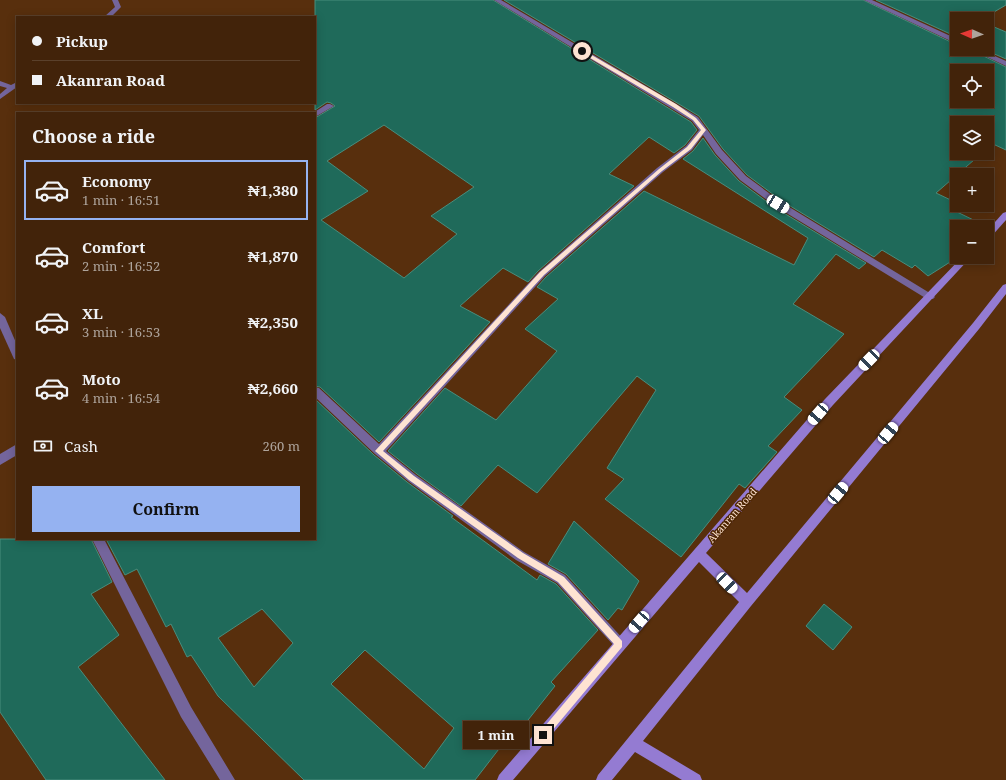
<!DOCTYPE html>
<meta charset="utf-8">
<style>
:root{--surface:#42230a;--page:#492b13;--text:#f1f3f6;--muted:#aea49c;--line:#5a402b;--accent:#95b2f1}
body{margin:0;font-family:"Noto Serif",serif;background:var(--page);color:var(--text);height:100vh;display:flex;flex-direction:column;font-size:15px;white-space:nowrap}
*{box-sizing:border-box;margin:0}
p{font-size:13px;color:var(--muted)}
.icon{flex:none;width:22px;height:22px;fill:none;stroke:currentColor;stroke-width:2;stroke-linecap:round;stroke-linejoin:round}
.map{position:relative;flex:1;overflow:hidden}
.side{position:absolute;left:16px;top:112px;width:300px;height:428px;display:flex;flex-direction:column;background:var(--surface);border-radius:0px;box-shadow:0 2px 10px #0003,0 0 0 1px var(--line)}
.side>*{flex:none}
.hud{position:absolute;left:16px;top:16px;width:300px;height:88px;border-radius:0px;box-shadow:0 2px 10px #0003,0 0 0 1px var(--line);display:grid;align-content:center;height:88px;padding:0 16px;background:var(--surface)}
.needle{width:26px;rotate:272deg}
.controls{position:absolute;left:950px;top:12px;display:grid;gap:8px}
.controls a{display:grid;place-items:center;width:44px;height:44px;border-radius:0px;background:var(--surface);box-shadow:0 2px 10px #0003,0 0 0 1px var(--line);font-size:20px}
.end{position:absolute;width:18px;height:18px;margin:-9px;border:5px solid #fee3d2;background:#111;box-shadow:0 0 0 2px #111}
.from{border-radius:50%}
.bubble{position:absolute;height:28px;border-radius:0px;background:var(--surface);box-shadow:0 2px 10px #0003,0 0 0 1px var(--line);font-size:13px;font-weight:700;line-height:28px;text-align:center}
.car{position:absolute;width:12px;height:24px;margin:-12px -6px;border-radius:5px;box-shadow:0 0 3px 1px #0007;background:linear-gradient(#fff 24%,#345 0 40%,#fff 0 76%,#345 0 86%,#fff 0)}
.hud b{display:flex;align-items:center;gap:14px;height:38px;font-size:15px}
.hud b+b{border-top:1px solid var(--line)}
.hud i{width:10px;height:10px;background:var(--text)}
ul{padding:0;list-style:none}
li{display:flex;align-items:center;gap:12px;height:60px;margin:0 8px 6px;padding:0 8px;border:2px solid transparent;border-radius:0px}
li div{flex:1}
li b{display:block;font-size:15px}
li em{font-style:normal;font-weight:700}
li.on{border-color:var(--accent)}
li>.icon{width:36px;height:36px;stroke-width:1.5}
h2{padding:0 16px;font-size:18px;line-height:48px}
.pay{display:flex;align-items:center;gap:10px;height:44px;padding:0 16px;font-size:15px}
.pay p{margin-inline-start:auto}
.cta{display:flex;gap:8px;margin-top:auto;padding:8px 16px}
.cta a{flex:1;height:46px;border-radius:0px;background:var(--accent);color:#111;font-size:16px;font-weight:700;line-height:46px;text-align:center}
.map>svg:first-child{display:block}
</style>
<div class="map">
<svg width="1006" height="780" viewBox="0 0 1006 780">
<rect width="100%" height="100%" fill="#582f0d"/>
<g fill="#1f6a5a" stroke="#488d7d" fill-rule="evenodd">
<path d="M315,0h178l198,122 6,8 -12,15 -11,8 -25,-16 -40,37 25,12 -96,85 -10,11 -25,-14 -43,38 30,16 -111,120 -59,-55 -5,-1v-268l20,-12 -4,-3 -4,-1 -12,8zM384,125l90,62 -43,29 26,18 -53,44 -83,-58 47,-29 -41,-30z"/>
<path d="M504,0h359l94,45v4h12l37,18v83l-13,-6 -6,5v-26h-30v30h25l-46,40 21,10v9l31,15 -1,2v-2h-30l1,30 -30,19 -13,-11 -3,3 -30,-18 -8,7 -92,-56 -35,-26 -24,-26 -24,-33zM957,71h30v30h-30z"/>
<path d="M876,0h130v5l-24,14h-25v18z"/>
<path d="M987,24l19,8v27l-23,-10h4z"/>
<path d="M703,138l12,17 24,26 35,26 92,56 -7,6 -23,-15 -43,50 51,30 -60,63 18,13 -34,36 9,6 -32,36 -6,-4 -58,73 -76,-58 19,-20 -17,-11 49,-78 -19,-14 -100,117 -39,-28 -37,41 -44,-32 -29,-23 57,-63 51,32 61,-69 -32,-22 33,-30 -21,-12 9,-10 98,-86 150,74 14,-27 -125,-79 10,-8z"/>
<path d="M315,399l59,56 33,27 46,34 -2,1 86,63 3,-5 16,9 42,46 -47,52 4,4 -50,63 -3,-4 -27,35h-171l-86,-84 -27,-41 -4,2 -16,-33 -5,3 -29,-58 -12,6 -19,-36h209zM262,609l31,34 -39,44 -36,-49zM365,650l89,78 -30,41 -93,-85z"/>
<path d="M574,521l65,60 -17,29 -4,-2 -10,12 -42,-46 -18,-10z"/>
<path d="M0,539h91l21,43 -21,12 28,41 -41,32 87,113h-119l-46,-68z"/>
<path d="M824,604l28,23 -19,23 -27,-24z"/>
</g>
<g fill="none" stroke-linecap="round" stroke-linejoin="round">
<g fill="#74659c" fill-rule="evenodd">
<path d="M112,0h6l3,7 -10,10h-7l11,-10z"/>
<path d="M494,0h7l197,117 24,33 24,26 35,26 152,93 2,2 -2,2h-6l-152,-93 -35,-26 -24,-26 -13,-19 -11,15 -29,22 -118,104 -159,175 30,24 108,77 41,23 59,65 2,4 -2,4 -4,2 -4,-2 -59,-65 -41,-23 -108,-79 -33,-27 -60,-57v-10l4,1 60,56 160,-172 118,-104 29,-22 13,-16 -7,-9z"/>
<path d="M864,0h8l85,39v5z"/>
<path d="M970,49h9l27,12v5z"/>
<path d="M0,81l11,4 6,-3v5l-17,12v-5l7,-6 -7,-2z"/>
<path d="M327,104h3l4,2 -19,11v-4h-2z"/>
<path d="M0,313l5,4 12,28v15l-3,-1 -14,-31z"/>
<path d="M17,444v11l-17,10v-11z"/>
<path d="M92,539h12l87,168 44,73h-15l-39,-63z"/>
</g>
<g fill="#947bd2" fill-rule="evenodd">
<path d="M1006,212v8l-16,18 -3,1v-8l16,-18z"/>
<path d="M962,257h9l-138,148 -127,148 41,40 226,-270 30,-38 3,-1v10l-27,35 -228,277 -108,135 57,34 2,5h-20l-47,-28 -23,28h-16l2,-5 141,-173 -40,-40 -186,218h-16l2,-5 326,-376z"/>
</g>
</g>
<path fill="#fee3d2" d="M580,50h3l93,54 20,14 10,12 -15,19 -29,22 -118,104 -161,176 31,25 109,77 41,24 58,64v6l-76,91 -3,1 -3,-1 -2,-3 2,-3 74,-88 -56,-62 -40,-24 -109,-78 -34,-29 165,-179 119,-103 28,-22 14,-17 -8,-10 -20,-13 -93,-55z"/>
<g text-anchor="middle" stroke-width="3" stroke-linejoin="round" paint-order="stroke">
<g font-size="10" fill="#fee3d2" stroke="#4d2501">
<text transform="translate(732 515) rotate(-49)" y="4">Akanran Road</text>
</g>
</g>
</svg>
<div class="controls">
<a><svg class="needle" viewBox="-14 -14 28 28"><path d="M0-13l5 13h-10z" fill="#e53935"/><path d="M0 13l5-13h-10z" fill="#aea49c"/></svg></a>
<a><svg class="icon" aria-label="locate" viewBox="0 0 24 24"><circle cx="12" cy="12" r="6"/><path d="M12 2v4M12 18v4M2 12h4M18 12h4"/></svg></a>
<a><svg class="icon" aria-label="layers" viewBox="0 0 24 24"><path d="M12 4l9 5-9 5-9-5zM3 14l9 5 9-5"/></svg></a>
<a>+</a>
<a>−</a>
</div>
<i class="end from" style="left:582px;top:51px"></i>
<i class="end" style="left:543px;top:735px"></i>
<div class="bubble" style="left:463px;top:721px;width:66px">1 min</div>
<i class="car" style="left:778px;top:204px;rotate:121deg"></i>
<i class="car" style="left:869px;top:360px;rotate:224deg"></i>
<i class="car" style="left:818px;top:414px;rotate:221deg"></i>
<i class="car" style="left:888px;top:433px;rotate:40deg"></i>
<i class="car" style="left:838px;top:493px;rotate:40deg"></i>
<i class="car" style="left:727px;top:583px;rotate:135deg"></i>
<i class="car" style="left:639px;top:622px;rotate:221deg"></i>
<div class="hud">
<b><i class="from"></i>Pickup</b>
<b><i></i>Akanran Road</b>
</div>
<section class="side">
<h2>Choose a ride</h2>
<ul>
<li class="on"><svg class="icon" aria-label="car" viewBox="0 0 24 24"><path d="M5 17H2v-5l4-1 3-4h7l3 4 3 1v5h-3M9 17h6M6 11h13"/><circle cx="7" cy="17" r="2"/><circle cx="17" cy="17" r="2"/></svg><div><b>Economy</b><p>1 min · 16:51</p></div><em>₦1,380</em></li>
<li><svg class="icon" aria-label="car" viewBox="0 0 24 24"><path d="M5 17H2v-5l4-1 3-4h7l3 4 3 1v5h-3M9 17h6M6 11h13"/><circle cx="7" cy="17" r="2"/><circle cx="17" cy="17" r="2"/></svg><div><b>Comfort</b><p>2 min · 16:52</p></div><em>₦1,870</em></li>
<li><svg class="icon" aria-label="car" viewBox="0 0 24 24"><path d="M5 17H2v-5l4-1 3-4h7l3 4 3 1v5h-3M9 17h6M6 11h13"/><circle cx="7" cy="17" r="2"/><circle cx="17" cy="17" r="2"/></svg><div><b>XL</b><p>3 min · 16:53</p></div><em>₦2,350</em></li>
<li><svg class="icon" aria-label="car" viewBox="0 0 24 24"><path d="M5 17H2v-5l4-1 3-4h7l3 4 3 1v5h-3M9 17h6M6 11h13"/><circle cx="7" cy="17" r="2"/><circle cx="17" cy="17" r="2"/></svg><div><b>Moto</b><p>4 min · 16:54</p></div><em>₦2,660</em></li>
</ul>
<div class="pay"><svg class="icon" aria-label="cash" viewBox="0 0 24 24"><path d="M3 7h18v10H3z"/><circle cx="12" cy="12" r="2"/></svg>Cash<p>260 m</p></div>
<div class="cta"><a>Confirm</a></div>
</section>
</div>
